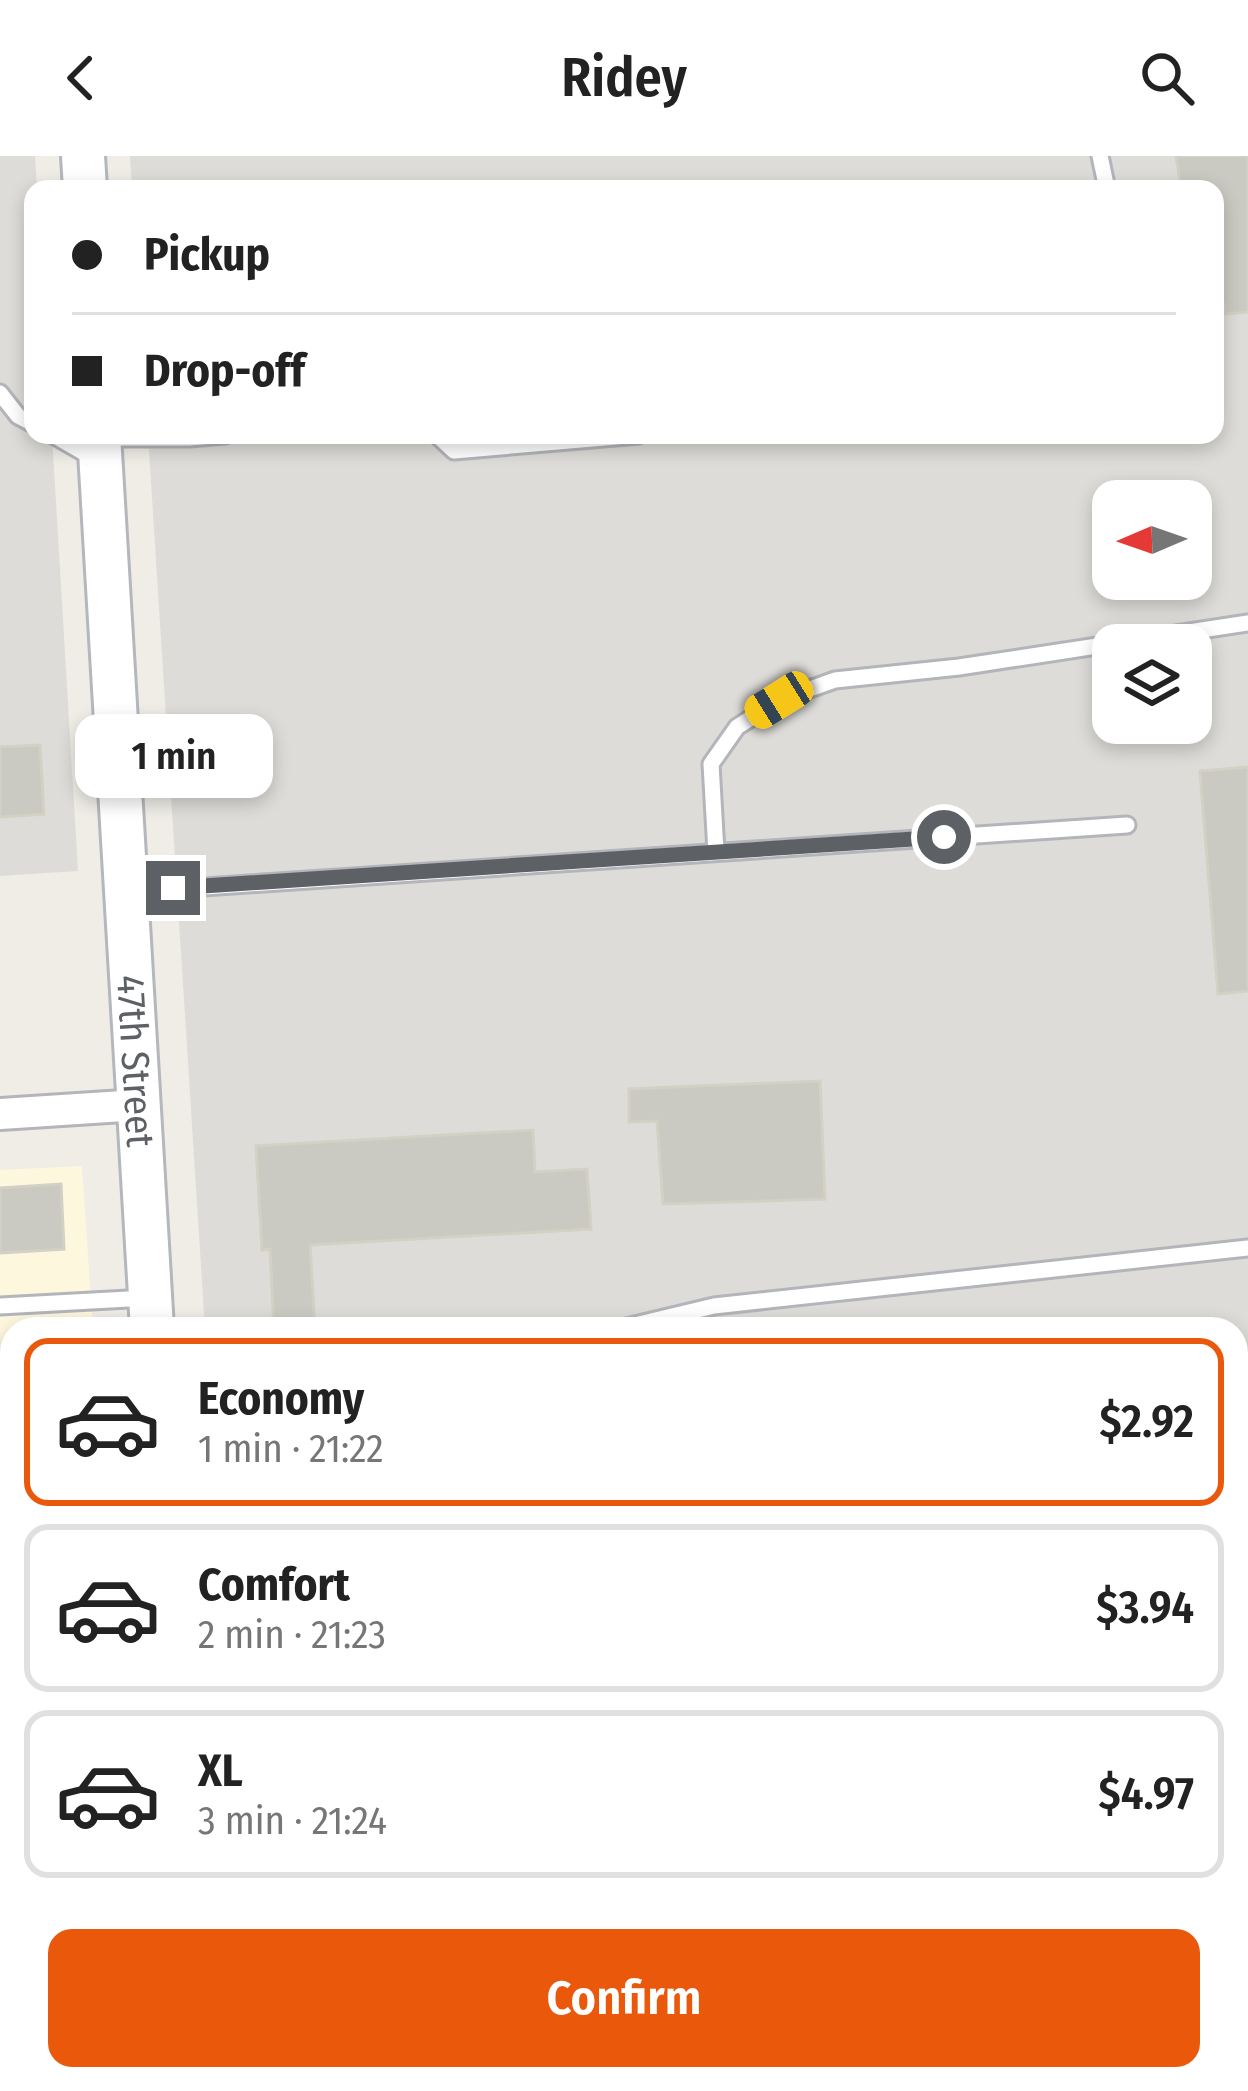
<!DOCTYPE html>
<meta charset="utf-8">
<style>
:root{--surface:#fff;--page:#f6f6f6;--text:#222;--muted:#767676;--line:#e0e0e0;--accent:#ea580c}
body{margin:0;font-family:"Fira Sans Condensed",sans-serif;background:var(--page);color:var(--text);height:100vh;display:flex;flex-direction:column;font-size:45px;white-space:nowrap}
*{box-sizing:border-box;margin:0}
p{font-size:39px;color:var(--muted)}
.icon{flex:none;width:66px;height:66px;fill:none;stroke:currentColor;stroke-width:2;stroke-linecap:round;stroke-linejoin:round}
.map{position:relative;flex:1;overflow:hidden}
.drawer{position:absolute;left:0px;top:1161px;width:1248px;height:774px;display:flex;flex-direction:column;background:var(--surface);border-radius:36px 36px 0 0;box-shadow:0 6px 18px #0003}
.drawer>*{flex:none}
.guide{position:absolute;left:24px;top:24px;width:1200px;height:264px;border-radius:24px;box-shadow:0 6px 18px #0003;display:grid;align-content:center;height:264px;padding:0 48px;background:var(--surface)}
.needle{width:78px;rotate:268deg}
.tools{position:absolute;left:1092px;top:324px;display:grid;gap:24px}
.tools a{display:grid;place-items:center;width:120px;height:120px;border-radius:24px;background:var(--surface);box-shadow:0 6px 18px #0003;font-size:60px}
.end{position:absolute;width:54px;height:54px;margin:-27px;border:15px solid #5d6065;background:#fff;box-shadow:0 0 0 6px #fff}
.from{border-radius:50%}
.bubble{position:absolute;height:84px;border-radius:24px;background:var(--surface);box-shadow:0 6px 18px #0003;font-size:39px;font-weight:600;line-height:84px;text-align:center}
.car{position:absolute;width:36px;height:72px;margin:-36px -18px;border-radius:15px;box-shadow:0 0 9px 3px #0007;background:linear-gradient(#f5c518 24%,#345 0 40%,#f5c518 0 76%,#345 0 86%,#f5c518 0)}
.guide b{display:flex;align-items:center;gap:42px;height:114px;font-size:45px}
.guide b+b{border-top:3px solid var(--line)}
.guide i{width:30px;height:30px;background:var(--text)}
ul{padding:21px 0 0;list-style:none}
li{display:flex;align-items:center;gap:36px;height:168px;margin:0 24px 18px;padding:0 24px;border:6px solid var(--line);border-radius:24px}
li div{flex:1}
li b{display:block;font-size:45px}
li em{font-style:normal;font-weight:600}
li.current{border-color:var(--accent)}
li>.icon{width:108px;height:108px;stroke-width:1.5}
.button{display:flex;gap:24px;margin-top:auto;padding:24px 48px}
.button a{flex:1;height:138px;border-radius:24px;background:var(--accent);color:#fff;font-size:48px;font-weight:600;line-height:138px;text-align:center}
header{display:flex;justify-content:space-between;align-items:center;height:156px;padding:0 48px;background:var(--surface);font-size:54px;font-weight:600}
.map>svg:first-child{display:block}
</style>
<header><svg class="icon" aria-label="back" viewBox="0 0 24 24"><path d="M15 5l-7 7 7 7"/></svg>Ridey<svg class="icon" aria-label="search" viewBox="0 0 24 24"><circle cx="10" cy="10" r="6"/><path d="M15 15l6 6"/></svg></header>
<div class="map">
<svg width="1248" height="1935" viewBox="0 0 1248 1935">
<rect width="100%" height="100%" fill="#efede6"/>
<path fill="#fcf7dd" d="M82,1010l11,163h-81v750h129v12h-141v-921z"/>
<g fill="#dedcd8" fill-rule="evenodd">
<path d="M0,0h35l2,33h-4v246h19l26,436 -78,5z"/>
<path d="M130,0h1118v1935h-994l-1,-12h983v-750h-1031l-57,-894h1067v-246h-1083zM1113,345h78v78h-78zM1113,489h78v78h-78z"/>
</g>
<g fill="#cac9c2" stroke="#d3d0c4" stroke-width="3">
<path d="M1176,0h72v156l-23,2 -10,-68v-57h-34z"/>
<path d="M40,589l4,69 -44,3v-70z"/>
<path d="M1248,611v224l-30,3 -18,-223z"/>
<path d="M820,925l5,118 -162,5 -6,-83 -28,1v-33z"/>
<path d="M533,974l2,42 52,-3 4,60 -281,16 5,84h-41l-4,-80 -8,1 -6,-104z"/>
<path d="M61,1028l3,65 -64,4v-65z"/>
<path d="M0,1197h12v94l-12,1z"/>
<path d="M0,1304h6l2,39 -8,1z"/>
<path d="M12,1524v50l-12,1v-50z"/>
<path d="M12,1617v133l-12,1v-133z"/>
<path d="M12,1750v98h-12v-97z"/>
<path d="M1248,1913v22h-344l181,-12h151v-9z"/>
<path d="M544,1923h32l1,12h-32z"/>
</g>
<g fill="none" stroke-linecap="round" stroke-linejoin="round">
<g stroke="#b3b5ba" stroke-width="21">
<g id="service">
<path d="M1100,0l7,33"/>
<path d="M0,237l18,23 15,8"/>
<path d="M53,279l40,23"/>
<path d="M437,279l17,16 185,-16"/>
<path d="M103,282h86l37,-3"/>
<path d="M716,696l-5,-88 26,-37 42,-27 56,-20 124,-13 289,-44"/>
<path d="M129,736l998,-67"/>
<path d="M0,1150l147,-8"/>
<path d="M618,1173l96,-23 534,-58"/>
<path d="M1236,1276l12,-1"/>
<path d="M1236,1770h12"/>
<path d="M732,1923l5,12"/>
<path d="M828,1923l1,12"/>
</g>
</g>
<g stroke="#b3b5ba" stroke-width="36">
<path id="minor" d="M0,958l139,-9"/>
</g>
<g stroke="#b4b7bc" stroke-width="48">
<g id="secondary">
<path d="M83,0l2,33"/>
<path id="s1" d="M99,279l53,894"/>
<path d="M195,1923l1,12"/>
</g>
</g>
<use href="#service" stroke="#fff" stroke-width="15"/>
<use href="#minor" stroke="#fff" stroke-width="30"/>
<use href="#secondary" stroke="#fff" stroke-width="42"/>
<g stroke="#b4b4b5" stroke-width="14">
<g id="rail">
<path d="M1236,1641l12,-2"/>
<path d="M1236,1677l12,-1"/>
</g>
</g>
<use href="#rail" stroke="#fff" stroke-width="9" stroke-dasharray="27" stroke-linecap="butt"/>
</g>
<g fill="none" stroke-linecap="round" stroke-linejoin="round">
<path stroke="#5d6065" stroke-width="15" d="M173,732l771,-51"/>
</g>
<g text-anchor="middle" stroke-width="10" stroke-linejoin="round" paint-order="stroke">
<g font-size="39" fill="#5d6065" stroke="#fff">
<text dy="14" stroke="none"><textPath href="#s1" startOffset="627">47th Street</textPath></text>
</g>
</g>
</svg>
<div class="tools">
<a><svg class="needle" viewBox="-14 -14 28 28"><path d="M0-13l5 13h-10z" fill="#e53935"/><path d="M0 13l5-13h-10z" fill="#767676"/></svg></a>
<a><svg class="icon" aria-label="layers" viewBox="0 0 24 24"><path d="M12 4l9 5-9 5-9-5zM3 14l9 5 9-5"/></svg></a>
</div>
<i class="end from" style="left:944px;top:681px"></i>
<i class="end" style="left:173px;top:732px"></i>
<div class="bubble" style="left:75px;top:558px;width:198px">1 min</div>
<i class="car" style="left:779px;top:544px;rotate:238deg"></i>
<div class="guide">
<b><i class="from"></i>Pickup</b>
<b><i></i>Drop-off</b>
</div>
<section class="drawer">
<ul>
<li class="current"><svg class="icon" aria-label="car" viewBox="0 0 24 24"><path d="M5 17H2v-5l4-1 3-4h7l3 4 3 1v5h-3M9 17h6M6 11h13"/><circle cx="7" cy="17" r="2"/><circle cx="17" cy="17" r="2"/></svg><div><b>Economy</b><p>1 min · 21:22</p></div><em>$2.92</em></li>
<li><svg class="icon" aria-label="car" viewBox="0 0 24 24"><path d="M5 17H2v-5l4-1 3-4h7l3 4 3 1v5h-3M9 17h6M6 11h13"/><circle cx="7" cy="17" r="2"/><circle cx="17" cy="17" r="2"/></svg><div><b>Comfort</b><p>2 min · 21:23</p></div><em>$3.94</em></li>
<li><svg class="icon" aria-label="car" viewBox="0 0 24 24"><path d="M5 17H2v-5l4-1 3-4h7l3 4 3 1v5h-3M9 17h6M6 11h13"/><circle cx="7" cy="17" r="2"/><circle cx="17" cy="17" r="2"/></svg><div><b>XL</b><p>3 min · 21:24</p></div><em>$4.97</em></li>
</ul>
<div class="button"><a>Confirm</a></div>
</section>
</div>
